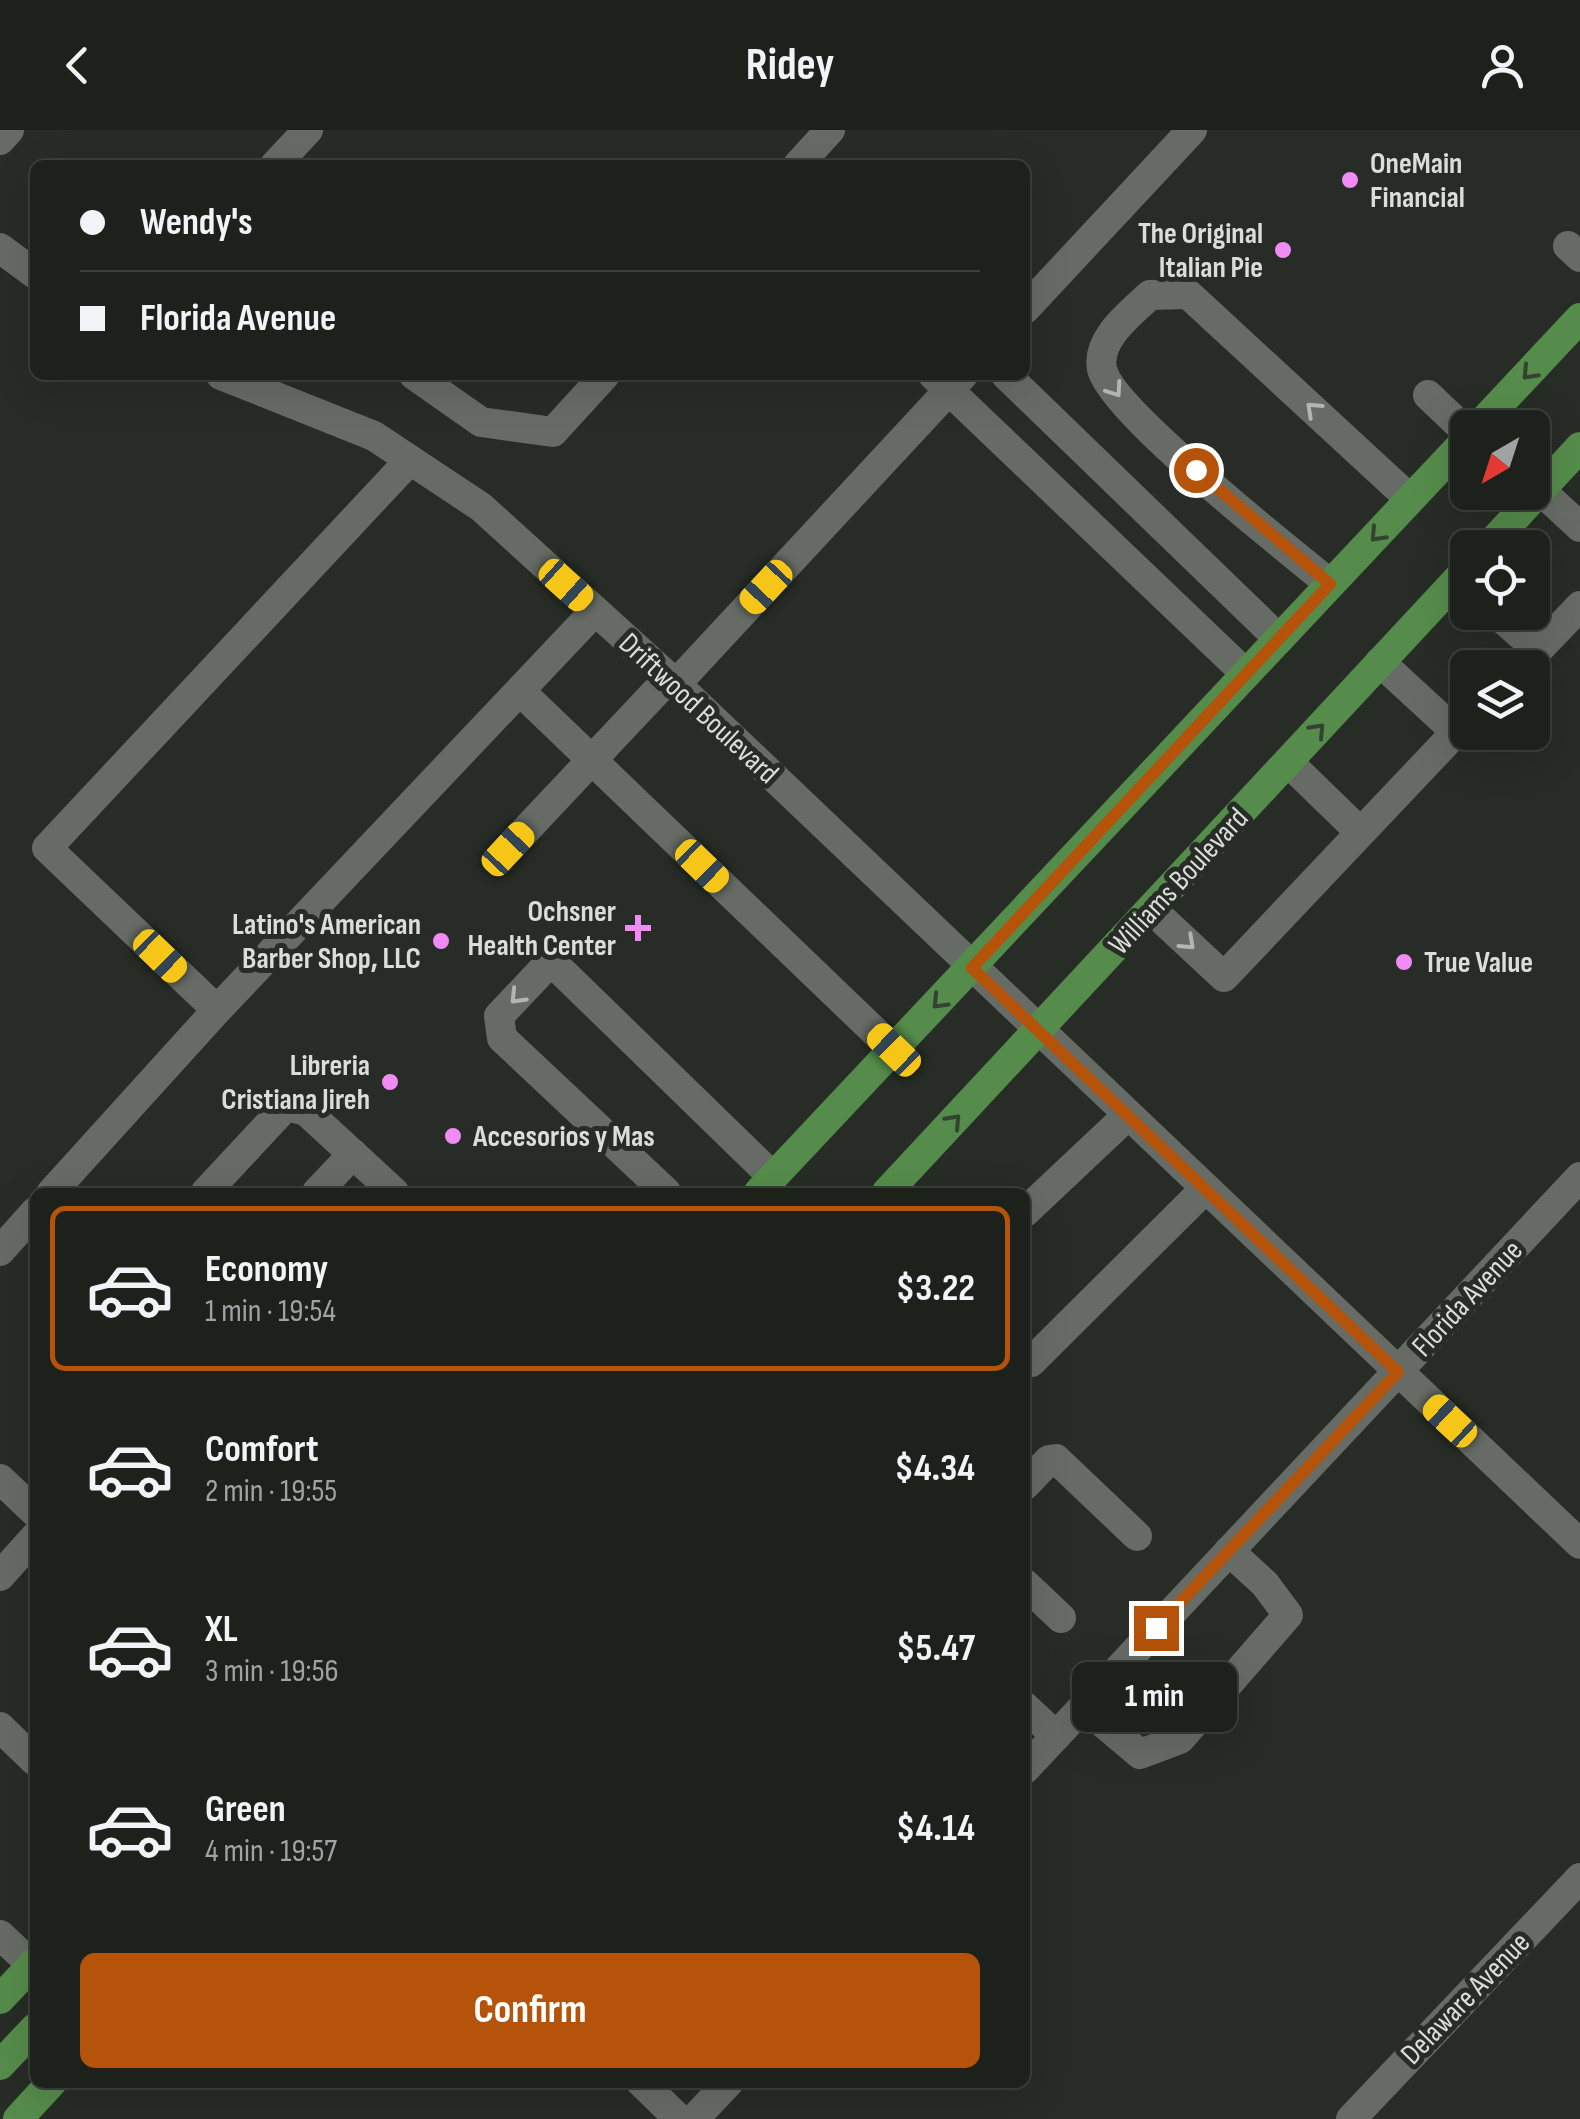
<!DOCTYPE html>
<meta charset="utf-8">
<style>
:root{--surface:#1d211c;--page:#2a2e29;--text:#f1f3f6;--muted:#a0a3a3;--line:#3b3e3b;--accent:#b45309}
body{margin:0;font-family:"Sofia Sans Condensed",sans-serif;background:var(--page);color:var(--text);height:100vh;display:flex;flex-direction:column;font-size:38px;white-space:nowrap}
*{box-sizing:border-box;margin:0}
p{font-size:32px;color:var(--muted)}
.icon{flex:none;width:55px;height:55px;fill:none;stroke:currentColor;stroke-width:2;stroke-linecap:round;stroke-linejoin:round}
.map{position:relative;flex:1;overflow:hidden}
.side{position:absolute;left:30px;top:1058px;width:1000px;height:900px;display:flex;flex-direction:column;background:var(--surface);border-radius:15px;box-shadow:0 10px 40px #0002,0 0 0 2px var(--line)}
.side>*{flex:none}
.hud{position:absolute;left:30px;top:30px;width:1000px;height:220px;border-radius:15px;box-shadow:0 10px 40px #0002,0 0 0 2px var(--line);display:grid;align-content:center;height:220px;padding:0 50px;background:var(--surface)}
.needle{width:65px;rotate:219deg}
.fabs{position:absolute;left:1450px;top:280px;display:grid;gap:20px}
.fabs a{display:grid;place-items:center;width:100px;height:100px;border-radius:15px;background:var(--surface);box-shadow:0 10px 40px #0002,0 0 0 2px var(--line);font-size:50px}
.end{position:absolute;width:45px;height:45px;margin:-22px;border:12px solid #b45309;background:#fff;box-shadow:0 0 0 5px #fff}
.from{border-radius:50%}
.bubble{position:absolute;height:70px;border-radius:15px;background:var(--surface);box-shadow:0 10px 40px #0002,0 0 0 2px var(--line);font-size:32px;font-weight:700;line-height:70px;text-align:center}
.car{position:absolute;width:30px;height:60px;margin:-30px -15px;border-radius:12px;box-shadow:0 0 8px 2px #0007;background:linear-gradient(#f5c518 24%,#345 0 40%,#f5c518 0 76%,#345 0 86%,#f5c518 0)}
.hud b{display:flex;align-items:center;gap:35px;height:95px;font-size:38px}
.hud b+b{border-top:2px solid var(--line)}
.hud i{width:25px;height:25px;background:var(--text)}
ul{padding:18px 0 0;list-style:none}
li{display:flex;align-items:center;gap:30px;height:165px;margin:0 20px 15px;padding:0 30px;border:5px solid transparent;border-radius:15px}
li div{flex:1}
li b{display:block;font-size:38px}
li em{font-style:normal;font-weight:700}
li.on{border-color:var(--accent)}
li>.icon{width:90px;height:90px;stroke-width:1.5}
.button{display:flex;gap:20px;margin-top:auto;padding:20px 50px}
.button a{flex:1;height:115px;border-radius:15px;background:var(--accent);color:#fff;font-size:40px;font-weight:700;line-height:115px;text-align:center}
header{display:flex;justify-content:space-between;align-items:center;height:130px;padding:0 50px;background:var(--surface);font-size:45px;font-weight:700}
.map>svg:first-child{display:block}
</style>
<header><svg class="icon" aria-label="back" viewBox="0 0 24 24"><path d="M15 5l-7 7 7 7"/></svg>Ridey<svg class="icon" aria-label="person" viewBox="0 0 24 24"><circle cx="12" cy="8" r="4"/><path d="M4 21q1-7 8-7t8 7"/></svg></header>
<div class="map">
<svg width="1580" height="1989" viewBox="0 0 1580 1989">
<rect width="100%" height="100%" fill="#272c26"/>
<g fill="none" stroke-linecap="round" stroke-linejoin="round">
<g stroke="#666c65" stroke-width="30">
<path d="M0,10l9,-10"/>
<path d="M275,35l33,-35"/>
<path d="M798,35l32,-35"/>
<path d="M1568,116l12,11"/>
<path d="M0,118l35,26"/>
<path d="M1025,179l167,-179"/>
<path d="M221,245l153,61 107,71 195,177 904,860"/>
<path d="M414,245l67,47 72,10 52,-57"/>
<path d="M933,245l313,299"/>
<path d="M1006,245l273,264"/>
<path d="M1428,265l40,38"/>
<path d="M410,330l-363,388 170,162 378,-399"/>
<path d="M1540,360l40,37"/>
<path d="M1330,454c-41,-34 -219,-173 -228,-215 -6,-30 29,-56 48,-74l38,-1 222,205"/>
<path d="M1495,482l43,38 42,-44"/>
<path d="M676,554l287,-309"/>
<path d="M520,561l374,359"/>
<path d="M1288,632l72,70"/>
<path d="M508,719l161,-171"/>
<path d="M1151,779l73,68 232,-245 -76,-70"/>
<path d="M52,1062l165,-182"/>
<path d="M206,1062l80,-86 20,5 88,81"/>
<path d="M317,1062l36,-38"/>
<path d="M666,1062l-164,-154 -3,-22 52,-55 222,216"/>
<path d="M1025,1082l103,-97"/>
<path d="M0,1121l35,-39"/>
<path d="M1025,1227l6,5 174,-173"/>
<path d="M0,1349l35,33"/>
<path d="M1025,1355l24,-25 7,-1 81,77"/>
<path d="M0,1446l35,-39"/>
<path d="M1025,1454l36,34"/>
<path d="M1083,1576l57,48 40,-15 108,-124 -23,-31 -36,-33"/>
<path d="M1025,1577l31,29"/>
<path d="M0,1597l35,34"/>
<path d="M1025,1639l555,-592"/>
<path d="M0,1805l32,30"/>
<path d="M641,1952l38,37"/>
<path d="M694,1989l35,-37"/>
<path d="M1351,1989l229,-241"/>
</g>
<g stroke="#558c4b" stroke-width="30">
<path d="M1477,298l103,-110"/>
<path d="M1487,418l93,-101"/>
<path d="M759,1062l709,-754"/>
<path d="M887,1062l581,-624"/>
<path d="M0,1869l35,-37"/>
<path d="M0,1935l35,-37"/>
<path d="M18,1989l34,-37"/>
</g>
</g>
<defs><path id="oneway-chevron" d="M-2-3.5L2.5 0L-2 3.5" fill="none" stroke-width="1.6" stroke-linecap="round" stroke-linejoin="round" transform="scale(2.5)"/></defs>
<g stroke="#32442f">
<use href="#oneway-chevron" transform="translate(1529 243) rotate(133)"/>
<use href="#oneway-chevron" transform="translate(1377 405) rotate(133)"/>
<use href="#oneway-chevron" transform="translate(1318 600) rotate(-47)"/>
<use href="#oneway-chevron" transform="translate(939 872) rotate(134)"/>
<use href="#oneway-chevron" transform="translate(954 991) rotate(-47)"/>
</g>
<g stroke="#b1b6b0">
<use href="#oneway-chevron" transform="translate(1115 260) rotate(55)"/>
<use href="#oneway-chevron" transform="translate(1313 279) rotate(-137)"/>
<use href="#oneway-chevron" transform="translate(1188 813) rotate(43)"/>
<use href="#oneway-chevron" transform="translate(517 867) rotate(134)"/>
</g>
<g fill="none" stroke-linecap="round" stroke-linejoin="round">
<path stroke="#b45309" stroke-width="12" d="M1156,1498l242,-256 -426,-404 358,-384 -134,-114"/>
</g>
<g fill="#f08bf5" stroke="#272c26" stroke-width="4">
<circle cx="1350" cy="50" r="10"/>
<circle cx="1283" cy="120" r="10"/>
<path d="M633 783h10v10h10v10h-10v10h-10v-10h-10v-10h10z"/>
<circle cx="441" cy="811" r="10"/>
<circle cx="1404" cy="832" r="10"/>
<circle cx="390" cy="952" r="10"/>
<circle cx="453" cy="1006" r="10"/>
</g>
<g text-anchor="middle" stroke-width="10" stroke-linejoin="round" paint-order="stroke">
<g font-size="30" font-weight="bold" fill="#daded9" stroke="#272c26" text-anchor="end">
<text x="1370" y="43" text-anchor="start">OneMain<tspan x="1370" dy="34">Financial</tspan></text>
<text x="1263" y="113">The Original<tspan x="1263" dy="34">Italian Pie</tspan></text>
<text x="616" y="791">Ochsner<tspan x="616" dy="34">Health Center</tspan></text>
<text x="421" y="804">Latino's American<tspan x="421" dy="34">Barber Shop, LLC</tspan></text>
<text x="1424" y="842" text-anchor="start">True Value</text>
<text x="370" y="945">Libreria<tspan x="370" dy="34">Cristiana Jireh</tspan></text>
<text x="473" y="1016" text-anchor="start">Accesorios y Mas</text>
</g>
<g font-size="30" fill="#daded9" stroke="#272c26">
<text transform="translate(699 578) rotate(43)" y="10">Driftwood Boulevard</text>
<text transform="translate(1178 751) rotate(-47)" y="10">Williams Boulevard</text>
<text transform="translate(1467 1168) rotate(-47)" y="10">Florida Avenue</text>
<text transform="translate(1465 1868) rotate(-46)" y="10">Delaware Avenue</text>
</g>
</g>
</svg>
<div class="fabs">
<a><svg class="needle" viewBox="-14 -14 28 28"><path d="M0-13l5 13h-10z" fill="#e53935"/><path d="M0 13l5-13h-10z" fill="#a0a3a3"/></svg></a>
<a><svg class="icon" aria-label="locate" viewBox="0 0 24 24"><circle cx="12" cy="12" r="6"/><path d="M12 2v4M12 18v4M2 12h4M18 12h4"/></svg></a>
<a><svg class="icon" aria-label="layers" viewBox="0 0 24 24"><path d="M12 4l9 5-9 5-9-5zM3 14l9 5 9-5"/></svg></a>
</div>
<i class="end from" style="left:1196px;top:340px"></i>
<i class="end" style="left:1156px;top:1498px"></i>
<div class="bubble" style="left:1072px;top:1532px;width:165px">1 min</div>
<i class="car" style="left:566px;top:455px;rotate:132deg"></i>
<i class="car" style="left:766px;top:457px;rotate:223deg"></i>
<i class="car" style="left:508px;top:719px;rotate:43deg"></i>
<i class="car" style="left:702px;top:736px;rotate:134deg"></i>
<i class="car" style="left:160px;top:826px;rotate:134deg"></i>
<i class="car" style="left:894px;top:920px;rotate:314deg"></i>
<i class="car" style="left:1450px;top:1291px;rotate:313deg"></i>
<div class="hud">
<b><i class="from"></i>Wendy's</b>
<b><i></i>Florida Avenue</b>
</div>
<section class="side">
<ul>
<li class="on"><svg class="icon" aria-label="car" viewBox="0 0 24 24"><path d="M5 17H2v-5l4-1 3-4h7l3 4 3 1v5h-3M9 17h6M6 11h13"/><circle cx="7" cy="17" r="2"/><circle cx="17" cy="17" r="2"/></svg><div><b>Economy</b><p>1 min · 19:54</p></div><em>$3.22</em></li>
<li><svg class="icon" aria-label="car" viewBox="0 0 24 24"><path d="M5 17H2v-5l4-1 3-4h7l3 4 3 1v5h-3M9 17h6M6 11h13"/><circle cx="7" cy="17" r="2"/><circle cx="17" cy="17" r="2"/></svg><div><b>Comfort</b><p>2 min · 19:55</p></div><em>$4.34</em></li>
<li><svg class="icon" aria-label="car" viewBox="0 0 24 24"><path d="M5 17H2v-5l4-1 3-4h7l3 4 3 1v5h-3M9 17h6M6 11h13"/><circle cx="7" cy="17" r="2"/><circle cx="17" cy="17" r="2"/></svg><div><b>XL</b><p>3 min · 19:56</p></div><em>$5.47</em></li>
<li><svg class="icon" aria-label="car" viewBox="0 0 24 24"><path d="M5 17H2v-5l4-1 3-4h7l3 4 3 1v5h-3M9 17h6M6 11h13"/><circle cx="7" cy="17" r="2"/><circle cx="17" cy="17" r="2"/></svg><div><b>Green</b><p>4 min · 19:57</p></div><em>$4.14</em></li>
</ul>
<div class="button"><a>Confirm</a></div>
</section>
</div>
